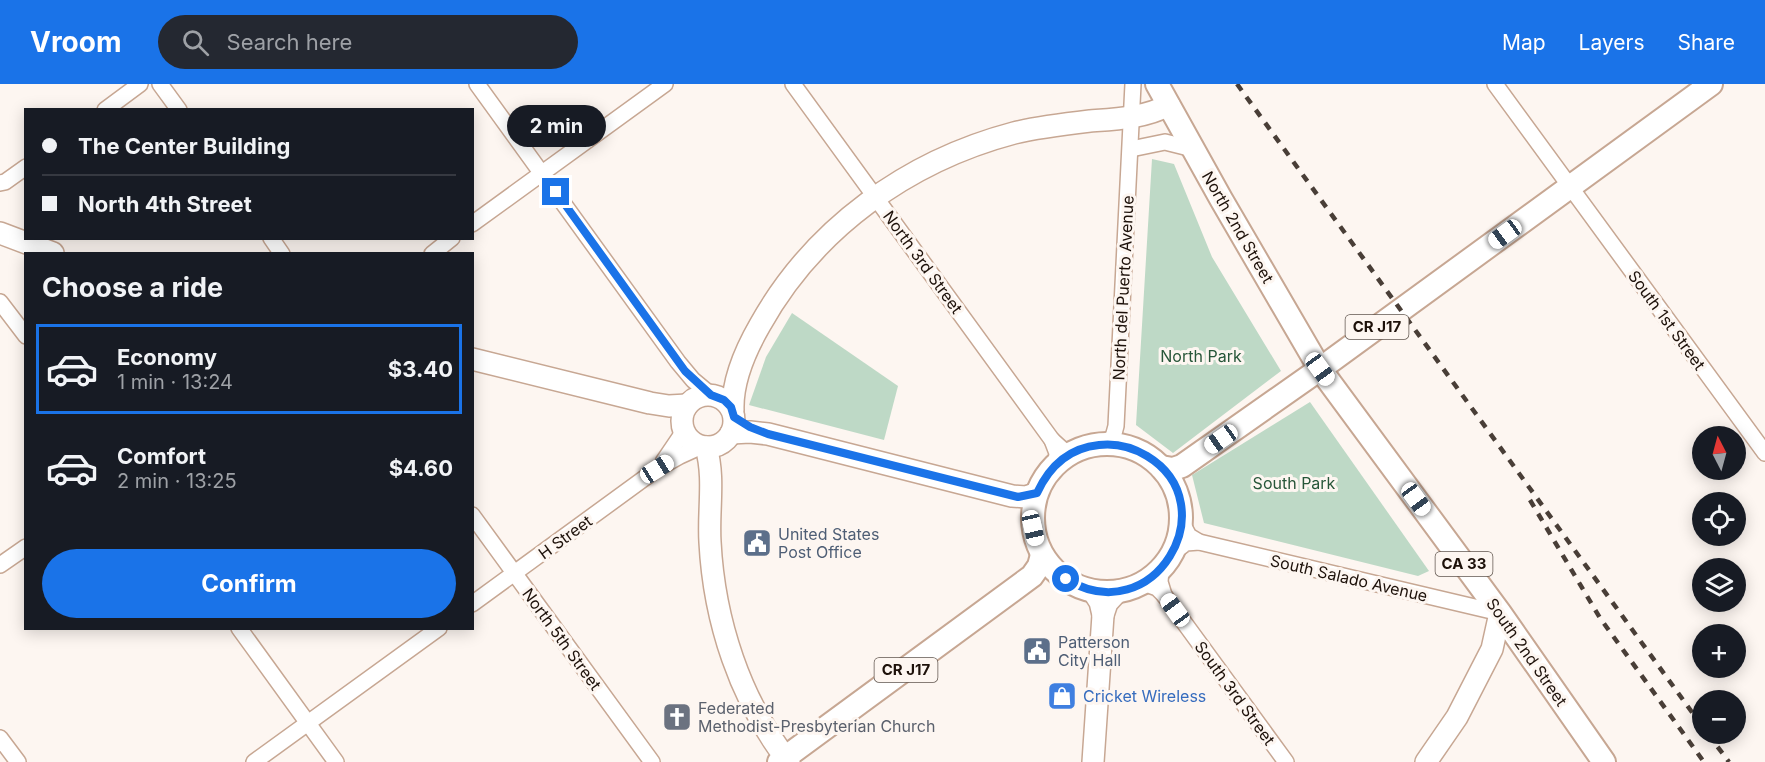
<!DOCTYPE html>
<meta charset="utf-8">
<style>
:root{--surface:#171b24;--page:#242831;--text:#f1f3f6;--muted:#9ea1a6;--line:#363941;--accent:#1a73e8}
body{margin:0;font-family:Inter,sans-serif;background:var(--page);color:var(--text);height:100vh;display:flex;flex-direction:column;font-size:22px;white-space:nowrap}
*{box-sizing:border-box;margin:0}
p{font-size:20px;color:var(--muted)}
.icon{flex:none;width:33px;height:33px;fill:none;stroke:currentColor;stroke-width:2;stroke-linecap:round;stroke-linejoin:round}
.map{position:relative;flex:1;overflow:hidden}
.panel{position:absolute;left:24px;top:168px;width:450px;height:378px;display:flex;flex-direction:column;background:var(--surface);border-radius:0px;box-shadow:0 3px 15px #0003}
.panel>*{flex:none}
.top-card{position:absolute;left:24px;top:24px;width:450px;height:132px;border-radius:0px;box-shadow:0 3px 15px #0003;display:grid;align-content:center;height:132px;padding:0 18px;background:var(--surface)}
.needle{width:39px;rotate:354deg}
.controls{position:absolute;left:1692px;top:342px;display:grid;gap:12px}
.controls a{display:grid;place-items:center;width:54px;height:54px;border-radius:50%;background:var(--surface);box-shadow:0 3px 15px #0003;font-size:30px}
.end{position:absolute;width:27px;height:27px;margin:-14px;border:8px solid #1a73e8;background:#fff;box-shadow:0 0 0 3px #fff}
.from{border-radius:50%}
.bubble{position:absolute;height:42px;border-radius:21px;background:var(--surface);box-shadow:0 3px 15px #0003;font-size:20px;font-weight:700;line-height:42px;text-align:center}
.car{position:absolute;width:18px;height:36px;margin:-18px -9px;border-radius:8px;box-shadow:0 0 4px 2px #0007;background:linear-gradient(#fff 24%,#345 0 40%,#fff 0 76%,#345 0 86%,#fff 0)}
.top-card b{display:flex;align-items:center;gap:21px;height:57px;font-size:22px}
.top-card b+b{border-top:2px solid var(--line)}
.top-card i{width:15px;height:15px;background:var(--text)}
ul{padding:0;list-style:none}
li{display:flex;align-items:center;gap:18px;height:90px;margin:0 12px 9px;padding:0 6px;border:3px solid transparent;border-radius:0px}
li div{flex:1}
li b{display:block;font-size:22px}
li em{font-style:normal;font-weight:700}
li.current{border-color:var(--accent)}
li>.icon{width:54px;height:54px;stroke-width:1.5}
h2{padding:0 18px;font-size:27px;line-height:72px}
.button{display:flex;gap:12px;margin-top:auto;padding:12px 18px}
.button a{flex:1;height:69px;border-radius:36px;background:var(--accent);color:#fff;font-size:24px;font-weight:700;line-height:69px;text-align:center}
header{display:flex;align-items:center;gap:36px;box-sizing:border-box;height:84px;padding:0 30px;background:var(--accent);color:#fff}
header strong{font-size:28px}
nav{display:flex;gap:33px;margin-inline-start:auto;font-size:21px}
.search{width:420px;height:54px;background:var(--page);display:flex;align-items:center;gap:15px;box-sizing:border-box;padding:0 21px;border-radius:33px;color:var(--muted);font-size:22px}
.map>svg:first-child{display:block}
</style>
<header>
<strong>Vroom</strong>
<div class="search"><svg class="icon" aria-label="search" viewBox="0 0 24 24"><circle cx="10" cy="10" r="6"/><path d="M15 15l6 6"/></svg>Search here</div>
<nav><a>Map</a><a>Layers</a><a>Share</a></nav>
</header>
<div class="map">
<svg width="1765" height="678" viewBox="0 0 1765 678">
<rect width="100%" height="100%" fill="#fdf6f1"/>
<g fill="#bed9c6">
<path d="M1152,75l22,5 38,93 69,114 -108,82 -37,-28z"/>
<path d="M792,229l106,73 -14,54 -135,-35 17,-48z"/>
<path d="M1310,318l119,169 -11,5 -214,-53 -12,-48z"/>
</g>
<g fill="none" stroke-linecap="round" stroke-linejoin="round">
<g stroke="#c7a793" stroke-width="18">
<g id="street">
<path d="M160,0l19,26"/>
<path d="M477,0l201,278 15,18 18,15"/>
<path d="M793,0l259,356 5,13 -1,11"/>
<path d="M1495,0l270,369"/>
<path d="M105,26l35,-26"/>
<path d="M1131,65l34,-7 28,7"/>
<path d="M0,99l5,-1 21,-15"/>
<path d="M472,140l193,-140"/>
<path d="M271,154l11,16"/>
<path d="M432,170l20,-16"/>
<path d="M0,218l26,34"/>
<path d="M1052,356l11,10 10,3"/>
<path d="M1102,360l11,-7 3,-11 17,-342"/>
<path d="M663,378l21,-31"/>
<path d="M472,431l180,247"/>
<path d="M1182,439l7,13 10,6 301,71"/>
<path d="M1174,468l12,-9 13,-1"/>
<path d="M0,481l26,-18"/>
<path d="M1161,485l-1,13 4,13"/>
<path d="M1143,499l14,5 7,7 122,167"/>
<path d="M472,520l185,-135 23,-13 22,-10"/>
<path d="M239,544l97,134"/>
<path d="M0,654l18,24"/>
<path d="M254,678l185,-134"/>
</g>
</g>
<g stroke="#c7a793" stroke-width="24">
<g id="secondary">
<path d="M0,149l53,20"/>
<path d="M472,275l178,44 19,3 18,-1"/>
<circle cx="708" cy="337" r="26"/>
<path d="M733,326c-1,-30 12,-59 27,-85 54,-97 148,-164 254,-192 24,-6 50,-9 76,-12 27,-2 54,-3 79,-16"/>
<path d="M731,349l19,-1 18,2 244,62 14,1 11,-4"/>
<path d="M706,363c9,31 2,63 4,95 4,78 30,159 79,220"/>
<path d="M1103,531l4,-12 11,-12"/>
<path d="M1093,678l10,-147 -3,-13 -7,-11"/>
<path d="M1426,678l31,-45 35,-68 8,-36"/>
</g>
</g>
<g stroke="#c7a793" stroke-width="26">
<g id="primary">
<path d="M1157,0l64,115 99,170 180,244 104,149"/>
<circle cx="1107" cy="434" r="74"/>
<path d="M1161,383l12,2 9,-3 138,-97 391,-285"/>
<path d="M779,678l253,-186 7,-10 3,-11"/>
</g>
</g>
<use href="#street" stroke="#fff" stroke-width="15"/>
<use href="#secondary" stroke="#fff" stroke-width="21"/>
<use href="#primary" stroke="#fff" stroke-width="22"/>
<g stroke="#493e37" stroke-width="4.5" stroke-dasharray="8 8" stroke-linecap="butt">
<path d="M1237,0l465,642"/>
<path d="M1530,416l70,118 104,144"/>
<path d="M1708,650l21,28"/>
</g>
</g>
<g fill="none" stroke-linecap="round" stroke-linejoin="round">
<path stroke="#1a73e8" stroke-width="8" d="M556,108l129,179 26,24 13,5 7,7 3,10 16,10 18,7 250,63 19,-4c12,-26 32,-45 62,-48 17,-2 33,2 48,11 81,49 7,177 -81,123"/>
</g>
<defs>
<g id="civic-square" transform="scale(1.5)"><rect x="-9" y="-9" width="18" height="18" rx="4" fill="#5c6f8a" stroke="#fdf6f1"/><path d="M-.6-6.5H3V-4.5H.6V-3L4-1V1h2V6H-6V1h2V-1L-.6-3ZM-1.2 2.5V6h2.4V2.5Z" fill="#fff"/></g>
<g id="shop-square" transform="scale(1.5)"><rect x="-9" y="-9" width="18" height="18" rx="4" fill="#3f7fe0" stroke="#fdf6f1"/><path d="M-5-2.5h2.3a2.7 3.5 0 0 1 5.4 0H5L5.5 6h-11ZM-1.5-2.5h3a1.5 2.3 0 0 0-3 0Z" fill="#fff"/></g>
<g id="church-square" transform="scale(1.5)"><rect x="-9" y="-9" width="18" height="18" rx="4" fill="#6b7280" stroke="#fdf6f1"/><path d="M-1.2-6h2.4v3.5h3.3v2.4h-3.3V6h-2.4V-.1h-3.3v-2.4h3.3Z" fill="#fff"/></g>
</defs>
<g fill-rule="evenodd">
<use href="#civic-square" x="757" y="459"/>
<use href="#civic-square" x="1037" y="567"/>
<use href="#shop-square" x="1062" y="612"/>
<use href="#church-square" x="677" y="633"/>
</g>
<g text-anchor="middle" stroke-width="6" stroke-linejoin="round" paint-order="stroke">
<g fill="#fdf6f1" stroke="#60564f" stroke-width="1.5">
<rect x="1345.5" y="231" width="63" height="24" rx="4.5"/>
<rect x="1435.5" y="468" width="57" height="24" rx="4.5"/>
<rect x="874.5" y="574" width="63" height="24" rx="4.5"/>
</g>
<g font-size="15" font-weight="bold" fill="#1d110a">
<text x="1377" y="248">CR J17</text>
<text x="1464" y="485">CA 33</text>
<text x="906" y="591">CR J17</text>
</g>
<g font-size="16" fill="#1d110a" stroke="#fdf6f1">
<text transform="translate(1238 143) rotate(60)" y="6">North 2nd Street</text>
<text transform="translate(923 178) rotate(54)" y="6">North 3rd Street</text>
<text transform="translate(1123 204) rotate(-87)" y="6">North del Puerto Avenue</text>
<text transform="translate(1667 236) rotate(54)" y="6">South 1st Street</text>
<text transform="translate(565 453) rotate(-36)" y="6">H Street</text>
<text transform="translate(1349 494) rotate(13)" y="6">South Salado Avenue</text>
<text transform="translate(562 555) rotate(54)" y="6">North 5th Street</text>
<text transform="translate(1527 568) rotate(55)" y="6">South 2nd Street</text>
<text transform="translate(1235 609) rotate(54)" y="6">South 3rd Street</text>
</g>
<g font-size="16" fill="#275639" stroke="#fdf6f1">
<text x="1201" y="278">North Park</text>
<text x="1294" y="405">South Park</text>
</g>
<g font-size="16" fill="#4e5e75" stroke="#fdf6f1" text-anchor="start">
<text x="778" y="456">United States<tspan x="778" dy="18">Post Office</tspan></text>
<text x="1058" y="564">Patterson<tspan x="1058" dy="18">City Hall</tspan></text>
</g>
<g font-size="16" fill="#366cbe" stroke="#fdf6f1" text-anchor="start">
<text x="1083" y="618">Cricket Wireless</text>
</g>
<g font-size="16" fill="#5b616d" stroke="#fdf6f1" text-anchor="start">
<text x="698" y="630">Federated<tspan x="698" dy="18">Methodist-Presbyterian Church</tspan></text>
</g>
</g>
</svg>
<div class="controls">
<a><svg class="needle" viewBox="-14 -14 28 28"><path d="M0-13l5 13h-10z" fill="#e53935"/><path d="M0 13l5-13h-10z" fill="#9ea1a6"/></svg></a>
<a><svg class="icon" aria-label="locate" viewBox="0 0 24 24"><circle cx="12" cy="12" r="6"/><path d="M12 2v4M12 18v4M2 12h4M18 12h4"/></svg></a>
<a><svg class="icon" aria-label="layers" viewBox="0 0 24 24"><path d="M12 4l9 5-9 5-9-5zM3 14l9 5 9-5"/></svg></a>
<a>+</a>
<a>−</a>
</div>
<i class="end from" style="left:1066px;top:495px"></i>
<i class="end" style="left:556px;top:108px"></i>
<div class="bubble" style="left:507px;top:21px;width:99px">2 min</div>
<i class="car" style="left:1505px;top:150px;rotate:234deg"></i>
<i class="car" style="left:1320px;top:285px;rotate:144deg"></i>
<i class="car" style="left:1221px;top:355px;rotate:235deg"></i>
<i class="car" style="left:657px;top:385px;rotate:58deg"></i>
<i class="car" style="left:1416px;top:415px;rotate:144deg"></i>
<i class="car" style="left:1033px;top:444px;rotate:167deg"></i>
<i class="car" style="left:1175px;top:526px;rotate:324deg"></i>
<div class="top-card">
<b><i class="from"></i>The Center Building</b>
<b><i></i>North 4th Street</b>
</div>
<section class="panel">
<h2>Choose a ride</h2>
<ul>
<li class="current"><svg class="icon" aria-label="car" viewBox="0 0 24 24"><path d="M5 17H2v-5l4-1 3-4h7l3 4 3 1v5h-3M9 17h6M6 11h13"/><circle cx="7" cy="17" r="2"/><circle cx="17" cy="17" r="2"/></svg><div><b>Economy</b><p>1 min · 13:24</p></div><em>$3.40</em></li>
<li><svg class="icon" aria-label="car" viewBox="0 0 24 24"><path d="M5 17H2v-5l4-1 3-4h7l3 4 3 1v5h-3M9 17h6M6 11h13"/><circle cx="7" cy="17" r="2"/><circle cx="17" cy="17" r="2"/></svg><div><b>Comfort</b><p>2 min · 13:25</p></div><em>$4.60</em></li>
</ul>
<div class="button"><a>Confirm</a></div>
</section>
</div>
